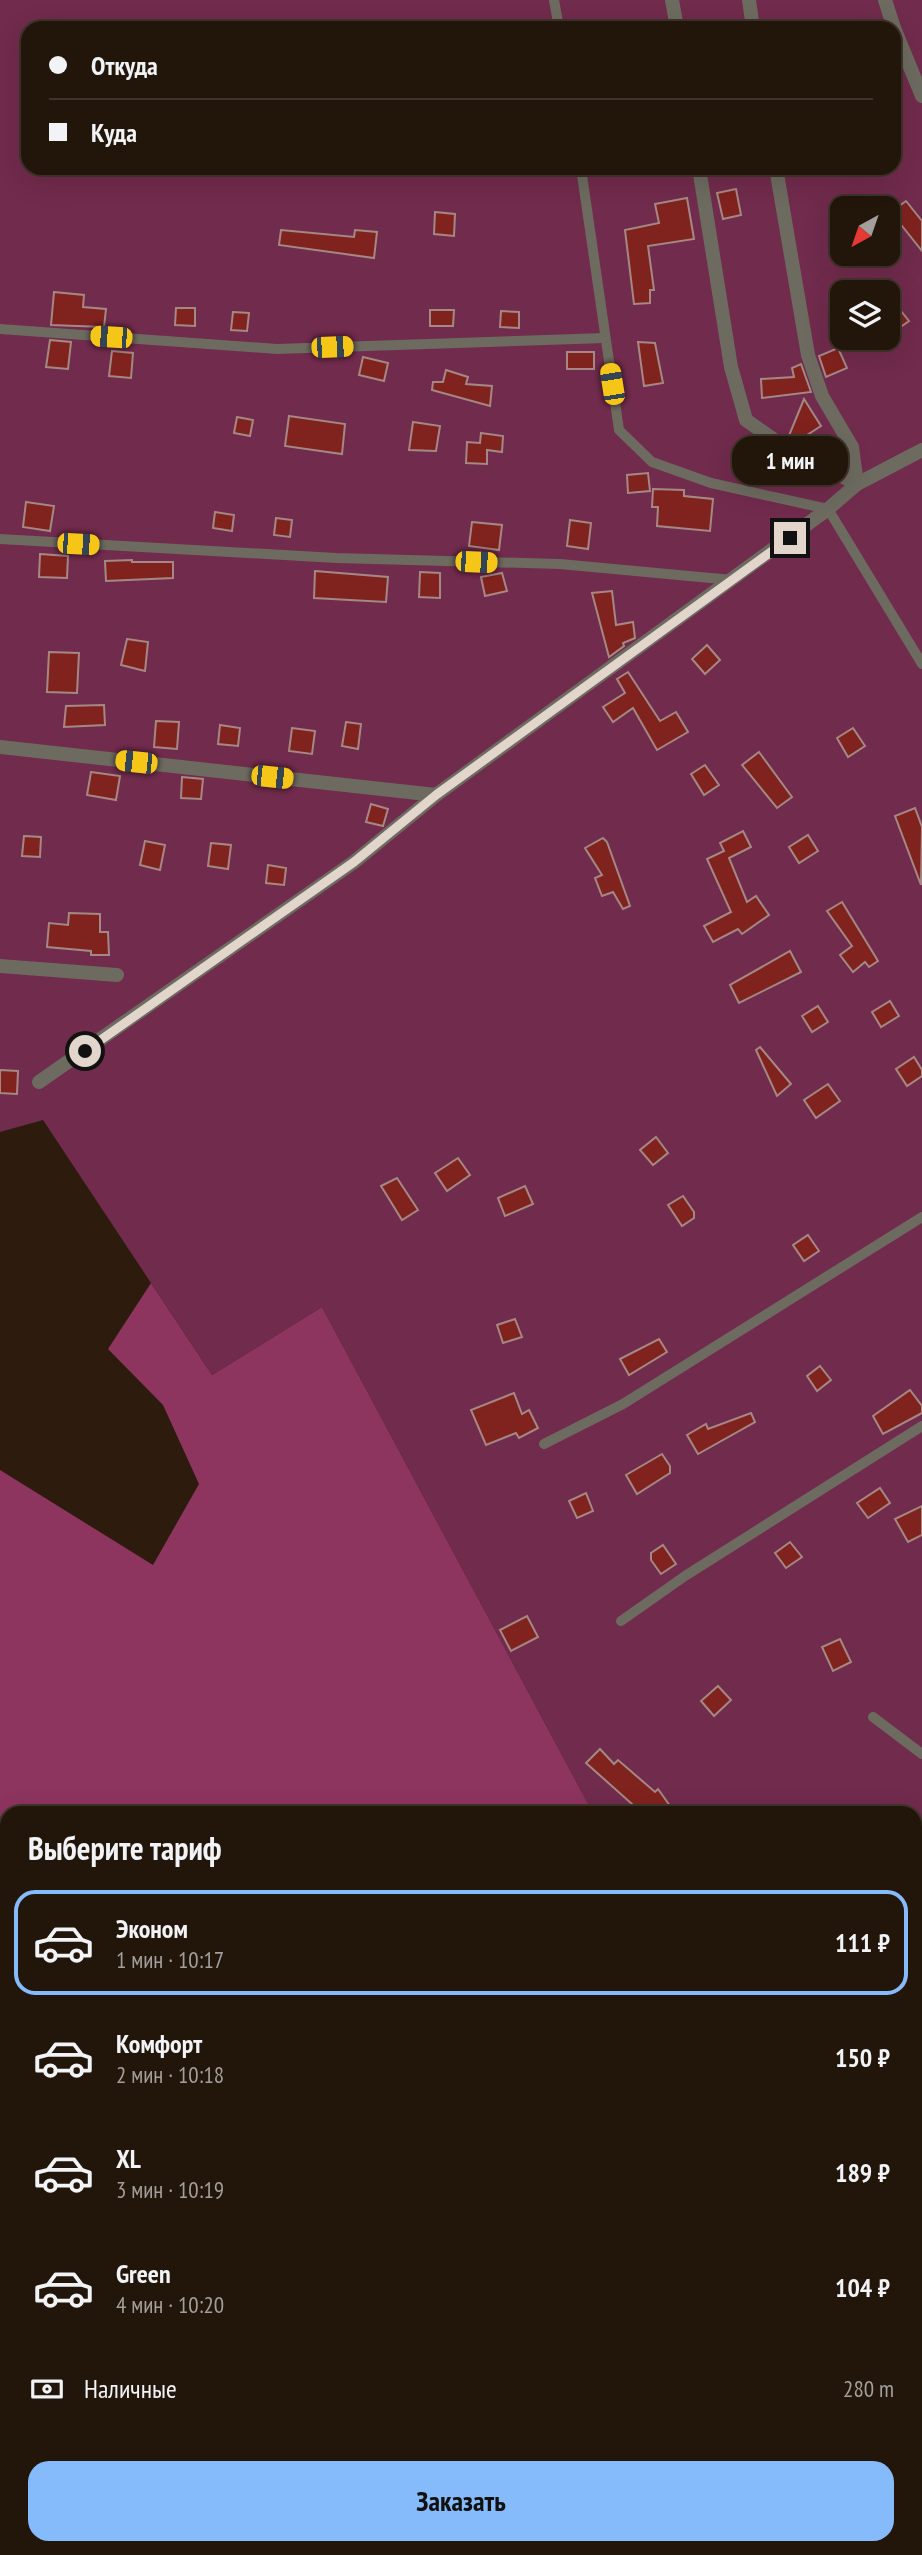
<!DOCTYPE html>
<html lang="ru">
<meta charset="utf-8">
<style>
:root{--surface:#22150a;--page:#2a1e13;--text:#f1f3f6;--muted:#a29f9c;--line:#3f342b;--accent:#86bbfb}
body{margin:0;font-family:"PT Sans Narrow",sans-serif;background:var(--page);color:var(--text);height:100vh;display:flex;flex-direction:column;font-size:26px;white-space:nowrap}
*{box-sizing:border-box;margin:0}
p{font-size:23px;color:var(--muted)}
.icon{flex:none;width:38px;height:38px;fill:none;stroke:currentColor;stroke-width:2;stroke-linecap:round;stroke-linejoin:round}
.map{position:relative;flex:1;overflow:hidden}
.side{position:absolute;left:0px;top:1806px;width:922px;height:749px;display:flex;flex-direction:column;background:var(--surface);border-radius:21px 21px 0 0;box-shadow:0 7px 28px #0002,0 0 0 2px var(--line)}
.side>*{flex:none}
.top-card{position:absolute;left:21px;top:21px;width:880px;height:154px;border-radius:21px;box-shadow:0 7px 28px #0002,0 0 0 2px var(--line);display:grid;align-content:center;height:154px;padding:0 28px;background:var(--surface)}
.needle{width:46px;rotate:220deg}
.buttons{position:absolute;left:830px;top:196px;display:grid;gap:14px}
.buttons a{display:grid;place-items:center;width:70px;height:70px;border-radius:14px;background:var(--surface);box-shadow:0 7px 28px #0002,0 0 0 2px var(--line);font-size:35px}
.end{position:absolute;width:32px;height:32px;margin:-16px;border:9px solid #e1d5cc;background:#111;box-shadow:0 0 0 4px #111}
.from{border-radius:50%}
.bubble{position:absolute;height:49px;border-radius:21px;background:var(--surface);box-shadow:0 7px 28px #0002,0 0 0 2px var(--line);font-size:23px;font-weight:800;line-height:49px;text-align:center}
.car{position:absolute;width:21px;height:42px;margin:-21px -10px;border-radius:9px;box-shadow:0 0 5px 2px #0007;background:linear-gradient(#f5c518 24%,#345 0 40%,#f5c518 0 76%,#345 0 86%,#f5c518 0)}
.top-card b{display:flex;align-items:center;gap:24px;height:66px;font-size:26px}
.top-card b+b{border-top:2px solid var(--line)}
.top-card i{width:18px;height:18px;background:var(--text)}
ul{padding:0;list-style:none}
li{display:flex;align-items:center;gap:21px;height:105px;margin:0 14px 10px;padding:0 14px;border:4px solid transparent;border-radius:21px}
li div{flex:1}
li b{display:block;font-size:26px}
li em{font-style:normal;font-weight:800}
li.active{border-color:var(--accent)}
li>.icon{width:63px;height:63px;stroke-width:1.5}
h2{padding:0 28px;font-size:32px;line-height:84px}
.pay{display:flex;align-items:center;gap:18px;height:77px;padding:0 28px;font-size:26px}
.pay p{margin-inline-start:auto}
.button{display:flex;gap:14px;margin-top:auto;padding:14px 28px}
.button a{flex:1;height:80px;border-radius:21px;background:var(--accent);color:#111;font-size:28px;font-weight:800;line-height:80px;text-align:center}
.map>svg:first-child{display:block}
</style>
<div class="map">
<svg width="922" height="2555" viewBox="0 0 922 2555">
<rect width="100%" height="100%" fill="#2d1c0e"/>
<path fill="#712b4c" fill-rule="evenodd" d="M0,0h922v1948l-7,-8v-127h-322l-271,-506 -110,68 -169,-255 -43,12zM28,28h866v140h-866zM842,208h45v46h-45zM842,292h45v46h-45z"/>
<g fill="#8d345f">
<path d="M151,1283l61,92 110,-68 271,506h-586v161l-7,-8v-496l153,95 46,-81 -36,-79 -55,-56z"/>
<path d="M915,1940l7,8v607h-922v-529l7,-10v532h908z"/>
</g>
<g fill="#80221e" stroke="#a58884" stroke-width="2">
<path d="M736,189l5,26 -18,4 -6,-26z"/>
<path d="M687,198l7,41 -46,7 6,44h-4v13l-16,1 -9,-74 34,-7 -4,-19z"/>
<path d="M906,201l16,20v30l-31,-39z"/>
<path d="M435,212l20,2 -1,22 -20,-2z"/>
<path d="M281,230l73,7 1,-7 22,2 -3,26 -95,-13z"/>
<path d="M54,292l30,3 -1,12 23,2 -2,18 -53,-2z"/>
<path d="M897,306l12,15 -14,10 -8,-10v-8z"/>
<path d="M176,308h19v18l-20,-1z"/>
<path d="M430,310h24l-1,16h-23z"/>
<path d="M501,311l18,1v16l-19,-1z"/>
<path d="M233,312l16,1 -2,18 -16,-1z"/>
<path d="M50,340l21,2 -3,27 -22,-2z"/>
<path d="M638,342l17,1 8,40 -19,3z"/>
<path d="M838,348l9,20 -21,9 -7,-21z"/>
<path d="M112,351l21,2 -2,25 -22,-2z"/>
<rect x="567" y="352" width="27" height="17"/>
<path d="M363,357l25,6 -4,18 -25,-6z"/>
<path d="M801,364l10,28 -49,6 -1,-19 33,-2 -2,-9z"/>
<path d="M446,370l22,7 -2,7 26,2 -2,20 -58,-16 1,-8h10z"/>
<path d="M804,399l17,27 -25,16 -8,-4z"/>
<path d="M289,416l56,8 -3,30 -57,-8z"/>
<path d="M237,417l16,3 -3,16 -16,-3z"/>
<path d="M413,422l27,4 -4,25 -27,-1z"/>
<path d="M481,433l22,3 -1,16 -15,-2v14l-21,-1 1,-21 13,1z"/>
<path d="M648,473l2,18 -22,2 -1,-18z"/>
<path d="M653,489l31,1v6l29,3 -3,32 -53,-5 1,-19h-6z"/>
<path d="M26,502l28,4 -4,25 -27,-4z"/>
<path d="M215,512l19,3 -2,16 -19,-3z"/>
<path d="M276,518l16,2 -2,17 -16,-2z"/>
<path d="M570,520l21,3 -3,26 -21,-3z"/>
<path d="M472,522l30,3 -3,25 -30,-4z"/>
<path d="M40,554l28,2 -1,22 -28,-1z"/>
<path d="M132,560v2h41v16l-67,3 -1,-20z"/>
<path d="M315,571l73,6 -2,25 -72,-4z"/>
<path d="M420,572l20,1v25l-21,-1z"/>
<path d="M502,573l5,18 -22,5 -4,-19z"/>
<path d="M612,591l4,34 17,-3 2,16 -12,5 1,3 -15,11 -17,-64z"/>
<path d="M127,639l21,3 -3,29 -24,-6z"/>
<path d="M707,645l13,15 -15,14 -13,-15z"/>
<path d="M49,652l30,1 -2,40 -30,-1z"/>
<path d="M628,672l32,49 16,-9 12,20 -31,18 -24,-42 -20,14 -10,-15 22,-14 -8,-14z"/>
<path d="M104,705l1,20 -41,2 2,-21z"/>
<path d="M156,721l23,1 -2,27 -23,-2z"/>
<path d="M346,722l15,2 -3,25 -16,-3z"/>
<path d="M220,725l20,3 -2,18 -20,-2z"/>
<path d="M292,728l23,3 -3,23 -23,-3z"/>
<path d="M853,728l12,18 -17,11 -11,-19z"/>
<path d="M759,752l33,45 -15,11 -35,-43z"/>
<path d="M705,765l14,20 -15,10 -13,-21z"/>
<path d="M91,772l29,4 -4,24 -29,-5z"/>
<path d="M182,777l21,2 -2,20 -20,-1z"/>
<path d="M371,804l17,5 -5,17 -17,-4z"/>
<path d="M915,808l7,19 -1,58 -26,-69z"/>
<path d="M743,831l8,16 -22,11 18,44 9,-6 13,19 -27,19 -4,-5 -25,13 -9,-16 27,-14 -24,-53 17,-8 -4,-8z"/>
<path d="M808,835l10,16 -19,12 -10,-16z"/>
<path d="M24,836l17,1 -1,20 -18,-1z"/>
<path d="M603,838l4,4 23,64 -7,3 -10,-17 -11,4 -7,-18 7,-3 -17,-27z"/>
<path d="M145,841l20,4 -5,25 -20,-5z"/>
<path d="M211,843l20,2 -3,24 -20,-3z"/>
<path d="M268,865l18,3 -2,17 -18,-2z"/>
<path d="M842,902l36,59 -9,6 -4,-5 -12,10 -13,-17 12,-9 -25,-35z"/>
<path d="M69,913l31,1v18h8l1,23h-18v-4l-44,-4 2,-24 19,2z"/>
<path d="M790,951l11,21 -62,31 -9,-18z"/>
<path d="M890,1001l9,15 -18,11 -9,-15z"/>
<path d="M818,1006l10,16 -16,10 -10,-16z"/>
<path d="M760,1047l31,37 -14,12 -21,-46z"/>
<path d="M914,1057l8,13v6l-15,10 -11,-17z"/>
<path d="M0,1070l18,1 -1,23 -17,-1z"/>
<path d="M828,1084l12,17 -24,17 -12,-18z"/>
<path d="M656,1137l12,16 -15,12 -13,-15z"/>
<path d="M458,1158l12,17 -23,16 -12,-18z"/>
<path d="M397,1178l21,32 -16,10 -21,-34z"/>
<path d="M525,1186l8,18 -28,12 -7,-18z"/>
<path d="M683,1196l11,16v6l-12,8 -14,-21z"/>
<path d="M808,1235l11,16 -15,10 -11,-16z"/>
<path d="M515,1319l7,18 -19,6 -6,-18z"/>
<path d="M659,1339l8,13 -38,23 -9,-16z"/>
<path d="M820,1366l11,14 -14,11 -10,-15z"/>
<path d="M910,1390l12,16v7l-39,21 -10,-18z"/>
<path d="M514,1393l8,21 7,-4 9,18 -19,10 -3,-5 -30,12 -15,-35z"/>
<path d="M751,1413l4,9 -57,32 -11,-19 19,-11 2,5z"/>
<path d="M662,1454l8,12v7l-33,21 -11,-19z"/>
<path d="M880,1488l10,15 -22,15 -11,-15z"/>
<path d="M586,1493l7,18 -16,7 -8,-17z"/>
<path d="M922,1506v29l-14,7 -13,-23z"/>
<path d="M790,1542l12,15 -16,11 -11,-15z"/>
<path d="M663,1545l13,19 -15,10 -10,-14v-7z"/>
<path d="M527,1616l11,21 -27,14 -11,-21z"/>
<path d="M840,1639l11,23 -18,9 -11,-24z"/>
<path d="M718,1686l13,14 -17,16 -13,-15z"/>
<path d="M600,1749l14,15 4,-4 37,32 3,-3 17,24h-52l9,-9 -46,-41z"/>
</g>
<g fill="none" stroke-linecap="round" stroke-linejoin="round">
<g stroke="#6d6a60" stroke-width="10">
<path d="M554,0l5,28"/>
<path d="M581,168l38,262 33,32 59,21 117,26 94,155"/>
<path d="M0,329l277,20 328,-11"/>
<path d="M0,539l336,19 224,6 172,16"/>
<path d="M544,1444l79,-40 299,-187"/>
<path d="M621,1621l64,-45 237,-150"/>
<path d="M873,1717l49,37"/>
</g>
<g stroke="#6d6a60" stroke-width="14">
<path d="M672,0l5,28"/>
<path d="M749,0l4,28"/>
<path d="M885,0l9,28"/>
<path d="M894,28l28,68"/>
<path d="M699,168l32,199 15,53 34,24 77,40"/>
<path d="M776,168l32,187 14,41 30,51 5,37"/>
<path d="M0,747l436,48"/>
<path d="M0,966l117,9"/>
<path d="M39,1082l315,-220 82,-67 392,-286 29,-25 65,-34"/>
</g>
</g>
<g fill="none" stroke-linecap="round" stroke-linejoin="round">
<path stroke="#e1d5cc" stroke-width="9" d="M85,1051l269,-189 82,-67 354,-257"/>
</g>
</svg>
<div class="buttons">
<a><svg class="needle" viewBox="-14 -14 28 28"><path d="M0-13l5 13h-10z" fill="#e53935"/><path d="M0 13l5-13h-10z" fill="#a29f9c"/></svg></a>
<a><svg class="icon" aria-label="layers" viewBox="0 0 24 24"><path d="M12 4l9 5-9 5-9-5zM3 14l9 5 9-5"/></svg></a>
</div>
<i class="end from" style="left:85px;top:1051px"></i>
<i class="end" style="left:790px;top:538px"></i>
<div class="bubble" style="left:732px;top:436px;width:116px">1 мин</div>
<i class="car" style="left:111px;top:337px;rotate:274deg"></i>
<i class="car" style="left:332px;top:347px;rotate:88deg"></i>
<i class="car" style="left:612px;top:384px;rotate:351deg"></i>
<i class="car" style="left:78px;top:544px;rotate:93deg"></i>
<i class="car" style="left:476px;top:562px;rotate:92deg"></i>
<i class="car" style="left:136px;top:762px;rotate:276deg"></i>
<i class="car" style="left:272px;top:777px;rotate:96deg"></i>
<div class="top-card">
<b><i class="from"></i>Откуда</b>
<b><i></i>Куда</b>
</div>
<section class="side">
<h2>Выберите тариф</h2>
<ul>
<li class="active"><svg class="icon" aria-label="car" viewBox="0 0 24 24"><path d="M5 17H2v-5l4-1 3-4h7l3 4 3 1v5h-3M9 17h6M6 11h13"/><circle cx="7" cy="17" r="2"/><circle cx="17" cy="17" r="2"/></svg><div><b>Эконом</b><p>1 мин · 10:17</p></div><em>111 ₽</em></li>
<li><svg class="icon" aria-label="car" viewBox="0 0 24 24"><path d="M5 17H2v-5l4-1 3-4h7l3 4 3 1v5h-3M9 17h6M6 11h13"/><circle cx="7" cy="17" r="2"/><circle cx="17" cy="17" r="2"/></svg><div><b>Комфорт</b><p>2 мин · 10:18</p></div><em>150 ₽</em></li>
<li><svg class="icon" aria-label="car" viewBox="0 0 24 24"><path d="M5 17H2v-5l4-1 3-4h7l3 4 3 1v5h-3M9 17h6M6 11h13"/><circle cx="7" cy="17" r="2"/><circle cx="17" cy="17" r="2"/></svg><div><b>XL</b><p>3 мин · 10:19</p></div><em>189 ₽</em></li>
<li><svg class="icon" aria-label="car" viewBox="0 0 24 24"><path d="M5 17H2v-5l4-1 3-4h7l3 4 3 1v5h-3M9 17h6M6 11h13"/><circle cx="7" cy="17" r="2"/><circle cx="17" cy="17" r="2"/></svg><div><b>Green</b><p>4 мин · 10:20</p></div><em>104 ₽</em></li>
</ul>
<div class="pay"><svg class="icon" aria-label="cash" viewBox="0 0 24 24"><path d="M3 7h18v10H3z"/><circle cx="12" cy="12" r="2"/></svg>Наличные<p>280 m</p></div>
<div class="button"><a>Заказать</a></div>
</section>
</div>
